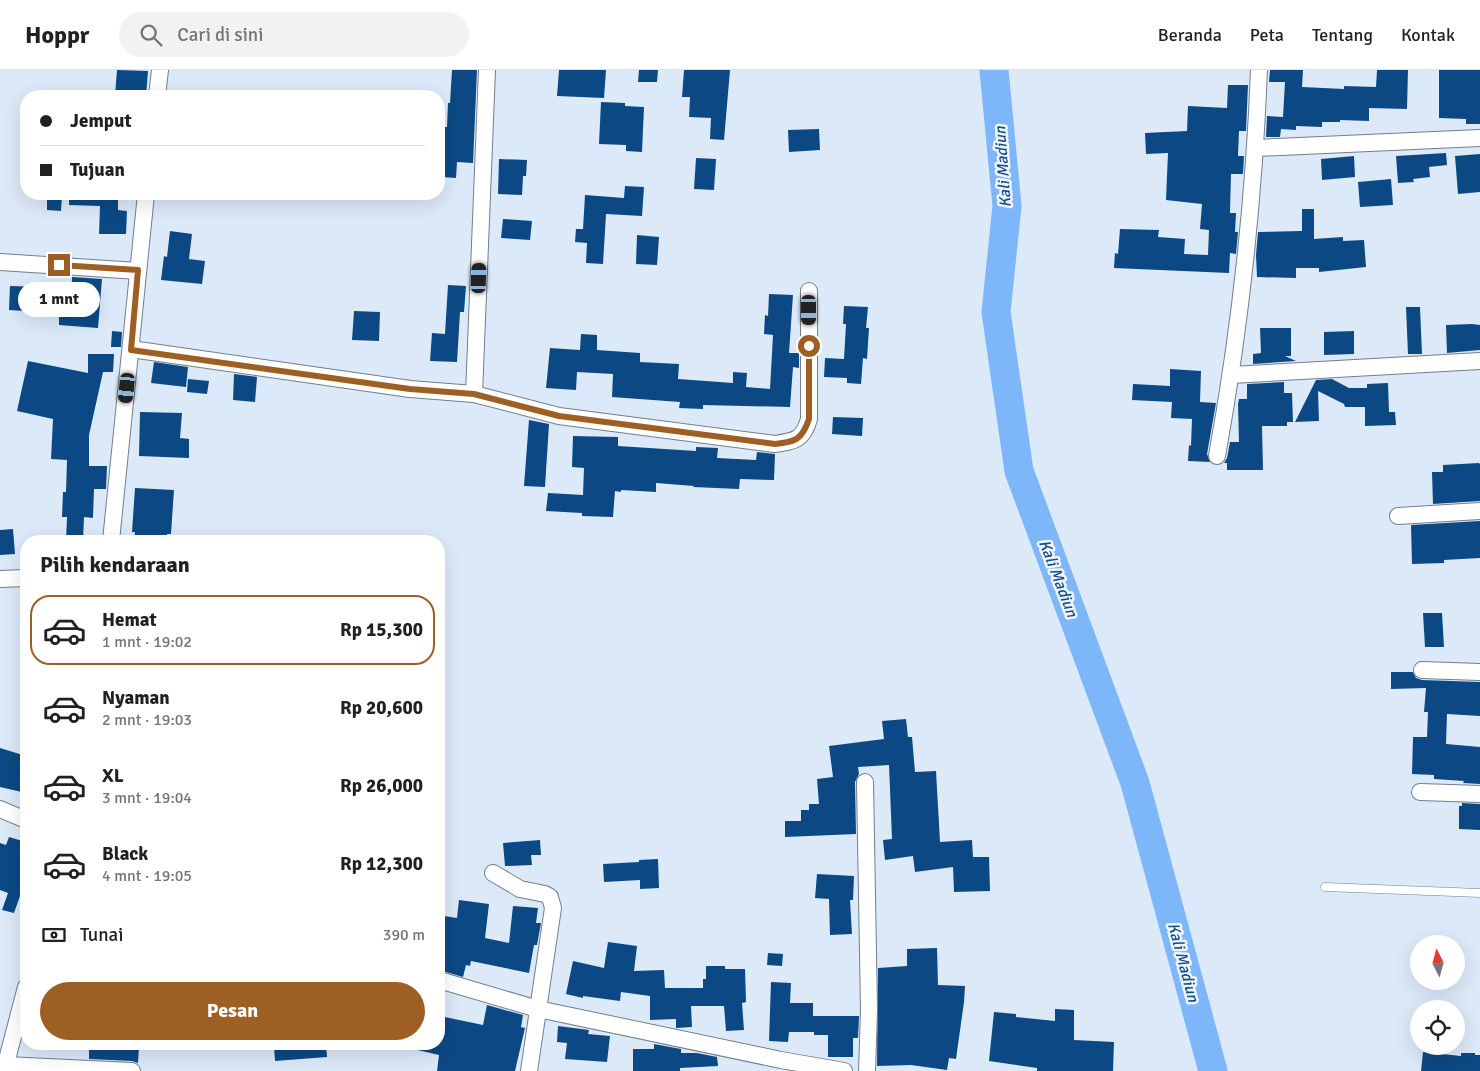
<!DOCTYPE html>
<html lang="id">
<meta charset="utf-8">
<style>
:root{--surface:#fff;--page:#f2f2f2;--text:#202124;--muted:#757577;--line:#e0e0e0;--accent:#9d5f24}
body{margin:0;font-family:Signika,sans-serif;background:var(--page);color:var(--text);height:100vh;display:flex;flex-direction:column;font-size:19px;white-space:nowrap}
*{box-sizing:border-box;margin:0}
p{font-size:16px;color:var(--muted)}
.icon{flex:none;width:28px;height:28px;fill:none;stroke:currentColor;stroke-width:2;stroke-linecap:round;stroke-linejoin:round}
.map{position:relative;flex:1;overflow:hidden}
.side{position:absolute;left:20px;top:465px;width:425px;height:515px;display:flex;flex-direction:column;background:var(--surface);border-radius:20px;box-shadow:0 5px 20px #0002}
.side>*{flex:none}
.hud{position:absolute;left:20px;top:20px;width:425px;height:110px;border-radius:20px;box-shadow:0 5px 20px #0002;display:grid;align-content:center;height:110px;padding:0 20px;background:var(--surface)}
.needle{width:32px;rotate:354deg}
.controls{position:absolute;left:1410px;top:865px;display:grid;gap:10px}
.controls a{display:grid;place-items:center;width:55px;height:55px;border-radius:50%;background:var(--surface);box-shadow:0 5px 20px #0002;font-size:25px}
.end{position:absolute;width:22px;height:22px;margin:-11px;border:6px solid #9d5f24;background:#fff;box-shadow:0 0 0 2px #fff}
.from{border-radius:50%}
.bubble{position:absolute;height:35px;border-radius:18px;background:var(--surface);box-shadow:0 5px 20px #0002;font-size:16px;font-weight:800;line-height:35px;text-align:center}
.car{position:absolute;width:15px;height:30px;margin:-15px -8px;border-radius:6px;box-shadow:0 0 4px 1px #0007;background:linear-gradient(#222 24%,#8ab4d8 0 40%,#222 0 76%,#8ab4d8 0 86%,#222 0)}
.hud b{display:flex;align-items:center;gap:18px;height:48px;font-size:19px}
.hud b+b{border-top:1px solid var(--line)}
.hud i{width:12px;height:12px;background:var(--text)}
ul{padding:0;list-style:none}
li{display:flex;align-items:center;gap:15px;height:70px;margin:0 10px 8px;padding:0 10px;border:2px solid transparent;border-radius:20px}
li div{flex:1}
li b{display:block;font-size:19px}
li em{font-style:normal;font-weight:800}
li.active{border-color:var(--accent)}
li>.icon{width:45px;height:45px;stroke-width:1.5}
h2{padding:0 20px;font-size:22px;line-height:60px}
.pay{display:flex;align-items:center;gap:12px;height:55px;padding:0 20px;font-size:19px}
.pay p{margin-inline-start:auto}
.cta{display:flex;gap:10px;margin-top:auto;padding:10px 20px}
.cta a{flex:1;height:58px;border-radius:30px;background:var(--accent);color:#fff;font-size:20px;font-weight:800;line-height:58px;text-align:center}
header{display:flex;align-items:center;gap:30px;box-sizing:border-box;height:70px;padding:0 25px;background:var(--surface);border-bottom:1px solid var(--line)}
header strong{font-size:24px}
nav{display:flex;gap:28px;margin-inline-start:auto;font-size:18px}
.search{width:350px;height:45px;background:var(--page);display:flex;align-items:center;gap:12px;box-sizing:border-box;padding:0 18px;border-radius:28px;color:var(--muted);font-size:19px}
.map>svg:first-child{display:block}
</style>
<header>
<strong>Hoppr</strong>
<div class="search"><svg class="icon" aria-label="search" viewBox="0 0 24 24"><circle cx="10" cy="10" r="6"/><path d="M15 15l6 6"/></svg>Cari di sini</div>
<nav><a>Beranda</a><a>Peta</a><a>Tentang</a><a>Kontak</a></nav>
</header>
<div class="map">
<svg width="1480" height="1001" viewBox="0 0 1480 1001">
<rect width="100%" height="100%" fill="#dce9f9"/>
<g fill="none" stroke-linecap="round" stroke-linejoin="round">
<path stroke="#7db7fa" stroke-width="29" d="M994,0l13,136 -11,106 23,159 116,312 78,288"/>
</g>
<g fill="#0c4984">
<path d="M117,0l31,1 -2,25h-31z"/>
<path d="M452,0h25l-4,93 -16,-1 -1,16 -14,-1 3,-50h2l1,-24h2z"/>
<path d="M559,0h47l-2,28 -47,-2z"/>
<path d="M639,0h19l-1,12h-19z"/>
<path d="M684,0h46l-6,70 -14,-1 1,-21 -22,-1 1,-20h-8z"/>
<path d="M1270,0h33l-1,17 42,2v-3l32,1 1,-17h31l-1,39 -38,-1v13l-29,-1v2h-18v5l-26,-1v4l-15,-1 -1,8h-14l1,-21 16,1 2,-35h-16z"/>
<path d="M1439,0h41v54h-14v-5l-27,-1z"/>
<path d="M1228,15h20l-2,46h-7l-1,25h6l-1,18h-12l-1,39h6l-1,19h3l-2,22 -6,-1 -1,20 -115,-5 1,-15 3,1 2,-25 39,1 -1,7 27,2 -1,15 24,1 1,-25 -9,-1 2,-25 -36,-4 2,-47 -22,1 -1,-21 42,-2 1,-25 39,2z"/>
<path d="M601,32l24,1v3l19,1 -2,45 -16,-1v-6l-27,-1z"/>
<path d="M819,59l1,21 -31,2 -1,-22z"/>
<path d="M1446,83l1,12 -18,2 1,10 -17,2 1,3 -16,1 -2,-27z"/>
<path d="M1480,84v38l-22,2 -3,-38z"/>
<path d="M1354,86l1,21 -33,3 -1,-21z"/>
<path d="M696,88l20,1 -2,31 -20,-1z"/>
<path d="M499,89l28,1 -1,16h-3l-1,19 -24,-1z"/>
<path d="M1391,109l2,26 -33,2 -2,-25z"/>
<path d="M625,116l19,1 -2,29 -36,-2 -3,50 -17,-1 1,-20 -12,-1 1,-13h7l2,-34 39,3z"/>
<path d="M69,124h49v16l9,1 -1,23h-27l1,-28 -31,-1z"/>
<path d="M62,126l-1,15 -14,-1v-13z"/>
<path d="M1302,139h12v30l29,-2v4l21,-1 2,27 -47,5v-4h-23v10l-39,-1 -1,-22 2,-23 44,-1z"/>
<path d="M503,149l29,2 -2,19 -29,-2z"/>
<path d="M170,161l22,3 -3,25 16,2 -3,23 -41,-4 3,-24 3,1z"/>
<path d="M637,165l22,2 -2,28 -21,-1z"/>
<path d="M72,207l30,2 -4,49 -39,-3v-14h12z"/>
<path d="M448,215l18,1 -2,26h-4l-3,50 -27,-1 2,-28 13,1z"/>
<path d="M10,216l32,1 -1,25 -32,-2z"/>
<path d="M769,224l24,1 -4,58h10v15l-6,-1 -3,40 -87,-2v4l-24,-1 1,-6 -68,-5 1,-23 -36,-2 -1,18 -30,-2 4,-40 30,2 1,-16 16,1v15l43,3v9l39,2 -1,15 55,4v-11l14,1 -1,14 24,2 3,-54 -9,-1 1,-19 3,1z"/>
<path d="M844,236l24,1 -2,21h3l-2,31 -4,-1 -2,26 -14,-1v-5l-23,-1 1,-19 19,1 2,-35h-3z"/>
<path d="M1406,237h14l2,47h-14z"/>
<path d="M354,241l26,1 -1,29 -27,-1z"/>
<path d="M1472,254l8,1v25l-33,3 -1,-28z"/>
<path d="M1260,258h31v28h-6l11,5 -43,3v-10l8,-1z"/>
<path d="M112,261l10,1 -1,15h-10z"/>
<path d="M1354,261v23l-30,1v-23z"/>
<path d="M88,284h26l-1,18h-10l-14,63v31h18l-1,23h-12l-1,29 -9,-1 -1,24h-17l1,-24h-5l1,-25h3l1,-32 -16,-1 2,-40 -36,-8 11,-50 60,12z"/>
<path d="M154,292l34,5 -2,20 -35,-4z"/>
<path d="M1170,299l31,2 -1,31 16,1 -9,51 3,8 -22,-1 1,-16 2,1 1,-27 -21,-1 1,-16 -40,-2 1,-16 37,2z"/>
<path d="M234,304l23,3 -2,25 -22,-2z"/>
<path d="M188,309l21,2 -2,13 -20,-2z"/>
<path d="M1332,309l17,9h18v-4l21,-1 1,29h6l1,13 -31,1v-19h-20l-1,-3 -26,-13 1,30 -24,1 21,-42z"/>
<path d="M1284,312v11h8l1,29h-6v4h-25l1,44h-36v-7h-3l3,-5 3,-16h9l-1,-38 1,-5h8v-15z"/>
<path d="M140,342l42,1 -2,25 9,1v19l-50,-2z"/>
<path d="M833,347l30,1 -1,18 -30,-2z"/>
<path d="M529,350l20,4 -4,63 -21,-1z"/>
<path d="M573,366l45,1v9l78,5v-4l22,1 -1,10 39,2 1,-8 18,2 -1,26 -34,-1 -1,10 -46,-2 1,-1 -38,-3v9l-35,-2v2l-6,-1 -2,26 -31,-1v-3l-36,-2 2,-18 35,2 1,-27 -12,-1z"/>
<path d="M1479,393l1,1v37l-47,3 -1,-32h11v-7z"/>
<path d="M135,418l39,2 -3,44h-4v7h-33l1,-9h-3z"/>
<path d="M1480,451v37l-36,2v3l-32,1 -1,-39z"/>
<path d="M13,459l2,25 -15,1v-25z"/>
<path d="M1423,543h19l2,34h-19z"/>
<path d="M1391,602h22l3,6 6,2 58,2v34l-33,-2 -1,30 34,3v37l-17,-1 1,-2 -30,-2v-4l-22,-1 1,-37h14l1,-25h-4l2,-24 -35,1z"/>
<path d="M906,649l2,18h4l3,35 21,-1 4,71 32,-2 1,17h16l1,34 -36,1 -1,-25 -38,5 -2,-16 -28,4 -2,-20 9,-1 -3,-74 -31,2 1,7 -4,8 1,52 -71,3v-16h16v-11h8v-6h10l-2,-25 16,-2 -4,-31 55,-7 -2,-18z"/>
<path d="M0,678l26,8v37l-26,-6z"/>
<path d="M1462,733l18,1v26l-21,-1v-23h3z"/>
<path d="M9,767l17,5v53l-5,-2 -7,20 -12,-3 6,-17 -8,-3v-47l6,2z"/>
<path d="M540,770l1,15h-10l1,10 -27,1 -2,-23z"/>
<path d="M658,789l1,29 -19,1v-9l-36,2 -1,-18 36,-2v-2z"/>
<path d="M817,804l37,2 -1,24h-3l2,34 -22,1 -1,-36 -14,-1z"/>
<path d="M459,830l30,4 -4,34 24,5 4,-37 25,2 -2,15h5l-4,22h-3l-5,28 -58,-12 -1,5 -4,-1 -3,12 -24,-7v-52l4,1 1,-3 13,2z"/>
<path d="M608,872l29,4 -3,25 30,-1 1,18h38v-9h3v-13h19v3h20l1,33 -4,1 2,27 -18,1 -2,-25h-33l1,21 -16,1v-9l-26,1v-24l-29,-4 -1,9 -37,-5v2l-17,-4 7,-33 31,7z"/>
<path d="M937,878l1,37 27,1 -1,16 -8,57 -7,-1 -2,12 -36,-5 -34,1 1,-98 29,-2v-17z"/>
<path d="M768,883l15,1 -1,12 -15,-1z"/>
<path d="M771,912l20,1 -1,20h23v13h46l-1,22h-5v19h-25v-22h-14v-3h-25l-1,10 -19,-1z"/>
<path d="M487,935l36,10 -2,12 4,1 -10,43h-78l2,-16 -26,-6 1,-5h25l1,-28 43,9z"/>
<path d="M1055,939l19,1v30l40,2 -1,29h-76v-3l-48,-7 5,-49 22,2v3l39,4z"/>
<path d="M558,956l31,4 -1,4 22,2 -3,26 -42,-3 2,-16 -10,-1z"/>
<path d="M89,974h43l-1,3h8l-1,16 -6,-2 -43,-2z"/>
<path d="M276,974h50l1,13 -52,4 -1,-15h2z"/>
<path d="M654,974l27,5v4h16l20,4 1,9 -38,2v3h-47v-22h21z"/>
<path d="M1423,982l38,4v-3h14v2h5v16h-59z"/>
</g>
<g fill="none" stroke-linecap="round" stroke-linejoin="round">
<g stroke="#727e8c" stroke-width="9">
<path id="lane" d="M1325,817l155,6"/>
</g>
<g stroke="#727e8c" stroke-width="18">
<g id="street">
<path d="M157,26l3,-26"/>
<path d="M1256,78l224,-10"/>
<path d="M0,192l138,9"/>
<path d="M131,279l279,40 64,5 85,22 216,28c20,-3 28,-4 34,-25v-128"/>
<path d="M1231,305l249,-14"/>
<path d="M474,324l13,-324"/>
<path d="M1217,386c23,-127 37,-257 42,-386"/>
<path d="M1398,446l82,-5"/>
<path d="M111,471l35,-347"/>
<path d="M0,509l26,-1"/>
<path d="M1422,600l58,2"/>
<path d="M865,712l4,228 -2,61"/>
<path d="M1420,722l60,2"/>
<path d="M0,739l26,11"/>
<path d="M493,803l27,16 25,5 5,3 3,11 -24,163"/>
<path d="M439,910l99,29 243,51 63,11"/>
<path d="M6,995l126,6"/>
<path d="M4,1001l22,-84"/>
</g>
</g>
<use href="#lane" stroke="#fff" stroke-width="8"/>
<use href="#street" stroke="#fff" stroke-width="16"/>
</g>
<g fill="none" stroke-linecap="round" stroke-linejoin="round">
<path stroke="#9d5f24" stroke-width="6" d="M59,195l79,5 -7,80 279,39 64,5 85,22 216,28c20,-2 27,-4 34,-25v-73"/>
</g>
<g text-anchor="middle" stroke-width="5" stroke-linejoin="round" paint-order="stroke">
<g font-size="16" font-style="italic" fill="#114d89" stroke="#f0f6fc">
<text transform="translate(1002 97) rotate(-94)" y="6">Kali Madiun</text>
<text transform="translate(1059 508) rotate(69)" y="6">Kali Madiun</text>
<text transform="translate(1184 892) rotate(75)" y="6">Kali Madiun</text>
</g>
</g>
</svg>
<div class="controls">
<a><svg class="needle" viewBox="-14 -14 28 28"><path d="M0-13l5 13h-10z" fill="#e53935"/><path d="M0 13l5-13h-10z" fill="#757577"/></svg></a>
<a><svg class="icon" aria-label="locate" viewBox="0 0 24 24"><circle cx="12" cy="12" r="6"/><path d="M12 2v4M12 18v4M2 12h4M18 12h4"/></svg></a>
</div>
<i class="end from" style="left:809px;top:276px"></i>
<i class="end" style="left:59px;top:195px"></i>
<div class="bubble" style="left:18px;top:212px;width:82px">1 mnt</div>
<i class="car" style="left:479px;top:208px;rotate:2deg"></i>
<i class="car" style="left:809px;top:240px;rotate:180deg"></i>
<i class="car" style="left:127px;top:318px;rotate:186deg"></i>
<div class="hud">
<b><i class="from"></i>Jemput</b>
<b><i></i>Tujuan</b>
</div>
<section class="side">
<h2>Pilih kendaraan</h2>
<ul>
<li class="active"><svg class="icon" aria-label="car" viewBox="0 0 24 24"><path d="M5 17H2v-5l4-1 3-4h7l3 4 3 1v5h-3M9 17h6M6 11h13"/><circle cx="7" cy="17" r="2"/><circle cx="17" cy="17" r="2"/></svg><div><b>Hemat</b><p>1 mnt · 19:02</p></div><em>Rp 15,300</em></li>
<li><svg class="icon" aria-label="car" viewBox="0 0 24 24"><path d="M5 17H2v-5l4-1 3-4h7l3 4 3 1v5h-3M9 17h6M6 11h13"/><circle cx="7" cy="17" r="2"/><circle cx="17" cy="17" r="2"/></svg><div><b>Nyaman</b><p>2 mnt · 19:03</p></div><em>Rp 20,600</em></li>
<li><svg class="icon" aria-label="car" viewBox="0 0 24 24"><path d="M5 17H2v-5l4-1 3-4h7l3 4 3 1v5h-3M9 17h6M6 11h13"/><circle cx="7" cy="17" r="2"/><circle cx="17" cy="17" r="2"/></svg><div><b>XL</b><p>3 mnt · 19:04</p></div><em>Rp 26,000</em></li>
<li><svg class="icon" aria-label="car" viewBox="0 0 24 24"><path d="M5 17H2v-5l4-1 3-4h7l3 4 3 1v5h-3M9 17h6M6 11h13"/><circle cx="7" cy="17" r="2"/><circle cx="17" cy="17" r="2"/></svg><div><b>Black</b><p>4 mnt · 19:05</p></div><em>Rp 12,300</em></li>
</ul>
<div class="pay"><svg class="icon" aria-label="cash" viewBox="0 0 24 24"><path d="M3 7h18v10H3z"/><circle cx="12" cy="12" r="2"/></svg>Tunai<p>390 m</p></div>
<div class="cta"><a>Pesan</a></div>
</section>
</div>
